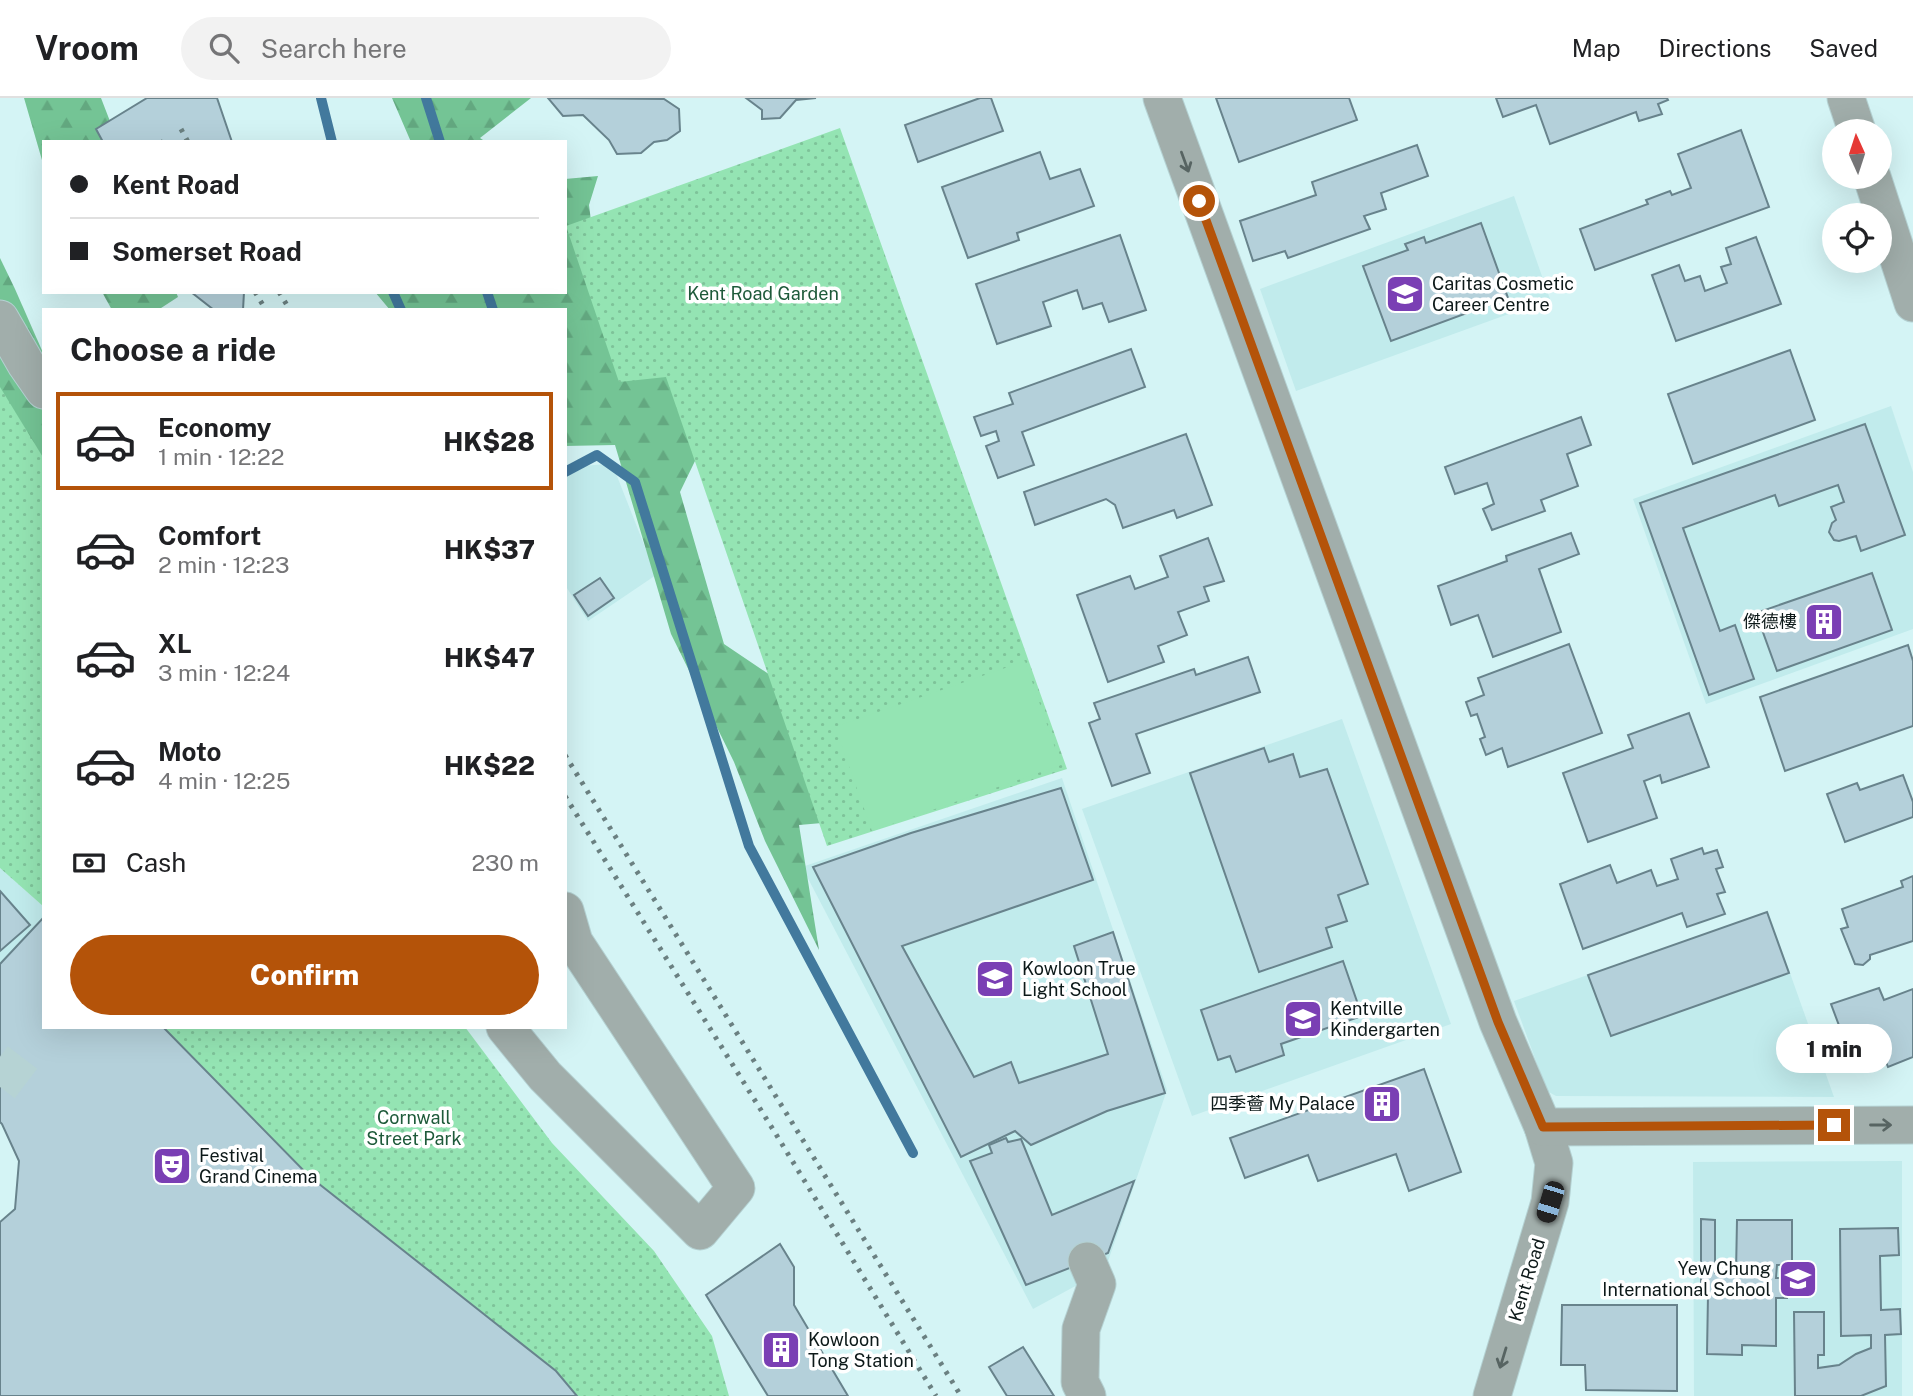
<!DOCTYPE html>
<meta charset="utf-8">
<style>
:root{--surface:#fff;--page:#f2f2f2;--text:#202124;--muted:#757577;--line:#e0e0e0;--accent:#b45309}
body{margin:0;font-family:"Public Sans","Noto Sans TC",sans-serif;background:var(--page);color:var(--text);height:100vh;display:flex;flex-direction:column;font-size:26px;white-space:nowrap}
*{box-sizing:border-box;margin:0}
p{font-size:23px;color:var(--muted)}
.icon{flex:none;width:38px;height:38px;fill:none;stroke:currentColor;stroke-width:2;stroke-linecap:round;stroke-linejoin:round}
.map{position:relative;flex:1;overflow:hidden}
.panel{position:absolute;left:42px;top:210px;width:525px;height:721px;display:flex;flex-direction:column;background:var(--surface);border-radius:0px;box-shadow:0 7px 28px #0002}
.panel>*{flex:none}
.banner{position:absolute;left:42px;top:42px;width:525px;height:154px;border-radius:0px;box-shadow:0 7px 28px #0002;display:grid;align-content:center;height:154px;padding:0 28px;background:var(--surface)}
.needle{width:46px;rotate:357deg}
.buttons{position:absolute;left:1822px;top:21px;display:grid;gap:14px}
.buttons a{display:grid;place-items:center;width:70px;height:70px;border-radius:50%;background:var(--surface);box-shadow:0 7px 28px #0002;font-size:35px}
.end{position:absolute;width:32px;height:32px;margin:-16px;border:9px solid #b45309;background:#fff;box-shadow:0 0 0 4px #fff}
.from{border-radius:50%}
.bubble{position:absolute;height:49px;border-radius:24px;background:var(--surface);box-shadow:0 7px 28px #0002;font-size:23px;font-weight:800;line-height:49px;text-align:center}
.car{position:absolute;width:21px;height:42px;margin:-21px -10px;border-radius:9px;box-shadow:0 0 5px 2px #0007;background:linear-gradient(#222 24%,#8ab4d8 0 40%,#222 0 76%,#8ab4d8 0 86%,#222 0)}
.banner b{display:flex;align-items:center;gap:24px;height:66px;font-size:26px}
.banner b+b{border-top:2px solid var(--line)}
.banner i{width:18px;height:18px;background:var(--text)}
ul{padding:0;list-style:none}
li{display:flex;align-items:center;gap:21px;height:98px;margin:0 14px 10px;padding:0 14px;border:4px solid transparent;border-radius:0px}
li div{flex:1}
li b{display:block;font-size:26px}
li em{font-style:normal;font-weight:800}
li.active{border-color:var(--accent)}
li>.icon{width:63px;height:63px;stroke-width:1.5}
h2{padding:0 28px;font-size:32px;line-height:84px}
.pay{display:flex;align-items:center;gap:18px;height:77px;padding:0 28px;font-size:26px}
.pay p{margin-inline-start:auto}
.action{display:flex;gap:14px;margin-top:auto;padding:14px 28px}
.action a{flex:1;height:80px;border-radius:42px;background:var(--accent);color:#fff;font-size:28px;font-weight:800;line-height:80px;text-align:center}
header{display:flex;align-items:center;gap:42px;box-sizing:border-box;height:98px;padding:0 35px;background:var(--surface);border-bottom:2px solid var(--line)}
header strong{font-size:33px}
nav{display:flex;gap:38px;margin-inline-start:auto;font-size:24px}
.search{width:490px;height:63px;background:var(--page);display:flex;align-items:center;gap:18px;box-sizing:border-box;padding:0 24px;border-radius:38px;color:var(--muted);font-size:26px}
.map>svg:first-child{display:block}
</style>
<header>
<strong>Vroom</strong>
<div class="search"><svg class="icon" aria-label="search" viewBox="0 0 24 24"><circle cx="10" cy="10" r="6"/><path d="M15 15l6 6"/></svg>Search here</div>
<nav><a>Map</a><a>Directions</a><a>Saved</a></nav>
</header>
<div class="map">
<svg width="1913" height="1298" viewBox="0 0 1913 1298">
<defs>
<pattern id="forest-firs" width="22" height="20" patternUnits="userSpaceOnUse" patternTransform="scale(1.75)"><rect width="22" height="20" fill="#74c495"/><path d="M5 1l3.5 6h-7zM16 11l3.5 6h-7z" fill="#63a880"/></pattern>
<pattern id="park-dots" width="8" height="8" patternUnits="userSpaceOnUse" patternTransform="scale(1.75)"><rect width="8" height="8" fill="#94e4b3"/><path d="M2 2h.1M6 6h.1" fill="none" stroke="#7ec399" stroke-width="1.8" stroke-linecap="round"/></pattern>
</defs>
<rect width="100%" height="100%" fill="#d4f4f5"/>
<g fill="#c1ebec">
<path d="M1514,98l36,103 -254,92 -36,-102z"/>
<path d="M1891,308l22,66v157l-207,75 -73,-205z"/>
<path d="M607,366l8,7 41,104 -68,46 -23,-36v-108l17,-11z"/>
<path d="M1342,621l109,305 -259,92 -110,-307z"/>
<path d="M1062,680l105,312 -62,180 -72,39 -231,-442z"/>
<path d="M0,770l44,39v10l-44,47z"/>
<path d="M1768,813l66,186 -278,-1 -9,-5 -33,-90z"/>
<path d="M1902,1063v235h-208l-1,-234z"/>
</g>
<g fill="url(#forest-firs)">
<path d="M24,0h77l17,44h-74v25z"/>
<path d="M392,0h139l-51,40 6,4h-75z"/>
<path d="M598,78l-9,29 5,40 114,189 -28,58 44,152 101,68 32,108 -58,5 20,125 -54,-109 -31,-79 -63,-128 -56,-189 -50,1v-136h-175l-15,-18h190v-113z"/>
<path d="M0,160l15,31 29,66v177l-44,-61z"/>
<path d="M102,194h74l2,5 -20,13h-46z"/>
</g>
<g fill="url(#park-dots)">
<path d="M840,30l227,641 -240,77 -161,-469 -47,5 -53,-156z"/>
<path d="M0,289l44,72v448l-44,-39z"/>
<path d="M163,929h302l87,116 102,108 58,85 17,60h-152l-21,-25 -247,-195z"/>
</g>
<path fill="#94e4b3" d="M1025,563l36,104 -189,66 -37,-104z"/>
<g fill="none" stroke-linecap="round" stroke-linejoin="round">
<g stroke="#42799d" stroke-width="10">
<path d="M321,0l11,44"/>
<path d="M426,0l14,44"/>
<path d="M393,194l8,18"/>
<path d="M487,194l6,18"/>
<path d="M565,374l32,-17 38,27 114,364 164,307"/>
</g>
</g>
<g fill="#b4d0da" stroke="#68838c" stroke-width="2">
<path d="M147,0h70l15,44h-129l-7,-13z"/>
<path d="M548,0l116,1 15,10 1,22 -13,9 -13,2 -13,11 -24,1 -8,-14 -26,-25 -20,1z"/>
<path d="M746,0h70l-20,2 -16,18 -18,1v-9z"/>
<path d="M980,0h11l12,33 -85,31 -13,-37z"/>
<path d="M1216,0h133l8,22 -118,42z"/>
<path d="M1496,0h171l1,2 -10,4 4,10 -23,7 -3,-9 -86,32 -14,-39 -33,12z"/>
<path d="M1741,32l28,77 -174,63 -15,-41 68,-25 -2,-4 24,-9 2,4 19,-7 -13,-34z"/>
<path d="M1417,47l11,31 -47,17 5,16 -22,7 6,13 -82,29 -3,-7 -32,10 -13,-40 76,-26 -4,-13z"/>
<path d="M1040,54l10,27 30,-10 14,37 -77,27 2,7 -51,18 -26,-71z"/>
<path d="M1481,125l27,75 -117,43 -28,-75 45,-16 -3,-6 19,-7 2,6z"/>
<path d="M1120,137l26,75 -37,12 -7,-19 -19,6 -6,-19 -34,12 8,24 -54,18 -21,-60z"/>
<path d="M1756,139l25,67 -105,37 -24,-66 27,-10 6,16 15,-5 5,15 22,-8 -6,-16 10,-3 -5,-16z"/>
<path d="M191,194h53l-1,18h-29z"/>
<path d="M1131,251l14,38 -123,45 12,33 -36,13 -12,-32 13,-5 -3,-10 -15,5 -7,-19 39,-13 -4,-11z"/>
<path d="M1790,252l25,70 -122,44 -25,-70z"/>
<path d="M1581,319l10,28 -24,9 11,32 -37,14 4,11 -53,19 -9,-21 11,-5 -7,-21 -32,11 -10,-27z"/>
<path d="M1865,326l40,111 -44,16 -5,-15 -17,5 -5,-1 -5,-8 3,-9 4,-3 -5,-13 13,-5 -6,-17 -59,21 -4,-11 -92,33 37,103 15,-6 19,54 -45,16 -69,-192z"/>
<path d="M1186,336l26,71 -35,13 -3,-8 -51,18 -8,-23 -9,-6 -71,26 -11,-33z"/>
<path d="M1571,435l8,21 -40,15 22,63 -68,25 -15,-42 -27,10 -13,-39 69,-25 -1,-5z"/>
<path d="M1208,440l16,43 -20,6 5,14 -31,11 9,23 -29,11 6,16 -56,20 -31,-87 53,-19 5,13 33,-12 -8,-21z"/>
<path d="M1872,475l20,57 -115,41 -21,-58z"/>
<path d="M600,480l14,20 -26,18 -14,-21z"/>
<path d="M1569,546l33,89 -94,34 -6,-19 -16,7 -6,-16 5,-2 -8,-23 -6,2 -5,-14 18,-7 -6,-17z"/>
<path d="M1908,547l5,16v65l-128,45 -25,-74z"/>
<path d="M1248,559l12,35 -124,42 14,39 -38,13 -23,-63 11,-4 -6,-16 100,-34 2,6z"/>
<path d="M1689,615l20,54 -47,16 -2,-8 -16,6 13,37 -69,24 -25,-69 70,-25 -5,-13z"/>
<path d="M1264,650l5,14 24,-8 7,23 27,-8 41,115 -30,11 9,26 -21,7 6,19 -73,25 -69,-199z"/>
<path d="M1903,677l10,27v15l-68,25 -18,-48 30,-11 3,7z"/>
<path d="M1061,690l32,92 -191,66 72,131 37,-15 8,21 89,-29 -34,-108 39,-14 52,161 -58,18 -76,34 -16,-14 -54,26 -148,-290 98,-34z"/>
<path d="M1702,750l2,6 13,-4 6,17 -7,2 9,23 -8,2 8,20 -38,13 -5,-14 -99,36 -23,-65 50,-19 7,18 34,-13 6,16 21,-7 -7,-20z"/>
<path d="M1913,778v65l-43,14v4l-7,6 -8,-1 -14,-35 7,-2 -6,-18 61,-22 -2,-6z"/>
<path d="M0,793l30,34 -30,26z"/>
<path d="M1767,814l22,61 -178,63 -23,-61z"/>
<path d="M44,819v110h119l146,149 247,195 21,25h-577v-174l15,-13 4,-48 -17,-37 -2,-2v-158z"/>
<path d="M1343,863l19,55 -81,28 3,11 -48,17 -6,-16 -12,4 -17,-50z"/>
<path d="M1879,890l5,12 29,-11v68l-25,10 -5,-13 -24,9 -3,-10 -6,2 -19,-51z"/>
<path d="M1424,971l37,103 -52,19 -13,-37 -78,27 -10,-26 -63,23 -15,-40z"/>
<path d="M1006,1040l2,4 13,-3 31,76 82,-34 -26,72 -82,32 -56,-124 22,-8 -3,-8z"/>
<path d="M1701,1121l14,1v53h21l1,-53h55v45h-15l-1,13h11v20h-11v48l-34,-1v10l-35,-1 1,-59h-7z"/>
<path d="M1898,1130l1,27 -19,1 1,54 19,-1 1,25 -16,1 1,51 -25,10h-66l-1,-84h30v43h-6v13l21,-3 17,-11 15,-6v-13l-30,1 -1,-107z"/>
<path d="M780,1146l14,23v38l54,91h-80l-62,-101z"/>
<path d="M1562,1207h115v86l-91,-1 -1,-25h-24z"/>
<path d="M1023,1249l31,49h-47l-18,-29z"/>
</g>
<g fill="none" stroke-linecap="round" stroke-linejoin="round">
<path stroke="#b6d3d4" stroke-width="37" stroke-dasharray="37 18" stroke-linecap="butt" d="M0,989l26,-34"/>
<g stroke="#b4d1d2" stroke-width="39">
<g id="minor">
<path d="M1162,0l336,924 45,105 11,36 -4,39 -58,194"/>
<path d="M1846,0l11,33"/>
<path d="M1872,79l41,126"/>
<path d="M0,221l26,45 18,26"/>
<path d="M505,929l40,49 155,155 36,-43 -162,-246 -9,-31"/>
<path d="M1543,1029l370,-2"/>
<path d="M1087,1298l-7,-14 1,-53 16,-45 -10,-23"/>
</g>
</g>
<use href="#minor" stroke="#a1aeab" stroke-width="37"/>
<g stroke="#6b8081" stroke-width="5" stroke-dasharray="3.5 7" stroke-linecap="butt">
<path d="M181,31l7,13"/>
<path d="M160,43l1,1"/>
<path d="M255,194l11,18"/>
<path d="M279,194l11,18"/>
<path d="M565,657l396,641"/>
<path d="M565,698l209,335 162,265"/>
</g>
</g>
<defs><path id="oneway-shaft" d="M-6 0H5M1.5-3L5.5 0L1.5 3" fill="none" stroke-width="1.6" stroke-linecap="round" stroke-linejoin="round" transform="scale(1.75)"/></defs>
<g stroke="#576462">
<use href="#oneway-shaft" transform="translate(1185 64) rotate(70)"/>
<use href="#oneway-shaft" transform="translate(1881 1027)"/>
<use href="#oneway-shaft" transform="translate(1503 1260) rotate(107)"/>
</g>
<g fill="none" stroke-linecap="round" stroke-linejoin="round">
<path stroke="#b45309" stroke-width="9" d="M1199,103l299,821 45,105 291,-2"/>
</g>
<defs>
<g id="university-square" transform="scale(2.0125)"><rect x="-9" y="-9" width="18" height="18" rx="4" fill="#7a3fb4" stroke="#fff"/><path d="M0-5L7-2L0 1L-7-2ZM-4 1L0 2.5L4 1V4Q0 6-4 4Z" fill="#fff"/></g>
<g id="building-square" transform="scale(2.0125)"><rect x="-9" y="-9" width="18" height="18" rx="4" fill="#7a3fb4" stroke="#fff"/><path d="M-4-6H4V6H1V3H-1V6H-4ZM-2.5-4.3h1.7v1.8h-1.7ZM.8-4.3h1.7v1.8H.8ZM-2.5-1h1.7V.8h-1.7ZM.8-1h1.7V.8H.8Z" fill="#fff"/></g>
<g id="school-square" transform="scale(2.0125)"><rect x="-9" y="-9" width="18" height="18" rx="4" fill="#7a3fb4" stroke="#fff"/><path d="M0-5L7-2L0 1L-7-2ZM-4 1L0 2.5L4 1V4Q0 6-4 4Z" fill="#fff"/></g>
<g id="theatre-square" transform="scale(2.0125)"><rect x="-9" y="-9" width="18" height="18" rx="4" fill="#7a3fb4" stroke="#fff"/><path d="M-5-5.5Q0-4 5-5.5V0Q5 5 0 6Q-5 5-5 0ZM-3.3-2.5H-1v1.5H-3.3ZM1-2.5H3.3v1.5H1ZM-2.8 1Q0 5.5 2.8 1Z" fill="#fff"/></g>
</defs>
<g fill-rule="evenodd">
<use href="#university-square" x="1405" y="196"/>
<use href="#building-square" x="1824" y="524"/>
<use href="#school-square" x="995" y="881"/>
<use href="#school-square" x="1303" y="921"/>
<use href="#building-square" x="1382" y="1006"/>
<use href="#theatre-square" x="172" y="1068"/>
<use href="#school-square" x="1798" y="1181"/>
<use href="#building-square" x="781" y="1252"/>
</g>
<g text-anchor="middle" stroke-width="7" stroke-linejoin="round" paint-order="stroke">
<g font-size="18" fill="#0d1919" stroke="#fff" text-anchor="start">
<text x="1432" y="192">Caritas Cosmetic<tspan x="1432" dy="21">Career Centre</tspan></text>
<text x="1797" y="530" text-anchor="end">傑德樓</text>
<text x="1022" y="877">Kowloon True<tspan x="1022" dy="21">Light School</tspan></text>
<text x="1330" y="917">Kentville<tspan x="1330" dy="21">Kindergarten</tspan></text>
<text x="1355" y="1012" text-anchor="end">四季薈 My Palace</text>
<text x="199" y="1064">Festival<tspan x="199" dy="21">Grand Cinema</tspan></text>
<text x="1771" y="1177" text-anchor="end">Yew Chung<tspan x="1771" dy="21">International School</tspan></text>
<text x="808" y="1248">Kowloon<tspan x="808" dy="21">Tong Station</tspan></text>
</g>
<g font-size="18" fill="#1e5a3a" stroke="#fff">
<text x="763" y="202">Kent Road Garden</text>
<text x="414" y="1026">Cornwall<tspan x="414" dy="21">Street Park</tspan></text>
</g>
<g font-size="18" fill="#0d1919" stroke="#fff">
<text transform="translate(1527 1182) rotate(-73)" y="6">Kent Road</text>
</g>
</g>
</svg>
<div class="buttons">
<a><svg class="needle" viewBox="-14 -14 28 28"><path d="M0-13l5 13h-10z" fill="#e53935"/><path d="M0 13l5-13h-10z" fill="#757577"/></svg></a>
<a><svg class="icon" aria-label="locate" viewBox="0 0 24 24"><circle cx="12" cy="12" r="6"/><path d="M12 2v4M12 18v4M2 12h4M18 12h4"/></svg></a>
</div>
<i class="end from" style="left:1199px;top:103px"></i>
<i class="end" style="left:1834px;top:1027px"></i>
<div class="bubble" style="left:1776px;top:926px;width:116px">1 min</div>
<i class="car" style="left:1550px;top:1104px;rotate:197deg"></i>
<div class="banner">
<b><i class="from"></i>Kent Road</b>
<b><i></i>Somerset Road</b>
</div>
<section class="panel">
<h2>Choose a ride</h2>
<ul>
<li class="active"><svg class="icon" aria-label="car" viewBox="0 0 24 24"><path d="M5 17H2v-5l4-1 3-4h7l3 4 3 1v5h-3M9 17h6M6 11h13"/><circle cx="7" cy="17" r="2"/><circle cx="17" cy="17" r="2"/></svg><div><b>Economy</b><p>1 min · 12:22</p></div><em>HK$28</em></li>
<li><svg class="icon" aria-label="car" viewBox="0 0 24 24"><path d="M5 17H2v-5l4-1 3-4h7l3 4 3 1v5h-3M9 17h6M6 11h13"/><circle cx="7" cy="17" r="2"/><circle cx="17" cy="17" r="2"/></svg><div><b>Comfort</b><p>2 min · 12:23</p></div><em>HK$37</em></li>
<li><svg class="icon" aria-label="car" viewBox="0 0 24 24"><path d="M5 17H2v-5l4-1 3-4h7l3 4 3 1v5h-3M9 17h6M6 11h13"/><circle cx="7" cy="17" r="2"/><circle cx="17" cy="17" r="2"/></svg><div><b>XL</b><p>3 min · 12:24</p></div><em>HK$47</em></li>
<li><svg class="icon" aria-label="car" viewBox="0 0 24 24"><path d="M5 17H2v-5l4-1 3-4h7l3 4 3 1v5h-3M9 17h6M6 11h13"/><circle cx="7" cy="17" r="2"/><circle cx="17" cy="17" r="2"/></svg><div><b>Moto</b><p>4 min · 12:25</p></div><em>HK$22</em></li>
</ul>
<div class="pay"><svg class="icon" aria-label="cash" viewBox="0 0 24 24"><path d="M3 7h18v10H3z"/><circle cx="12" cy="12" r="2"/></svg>Cash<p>230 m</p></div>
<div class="action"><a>Confirm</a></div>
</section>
</div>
